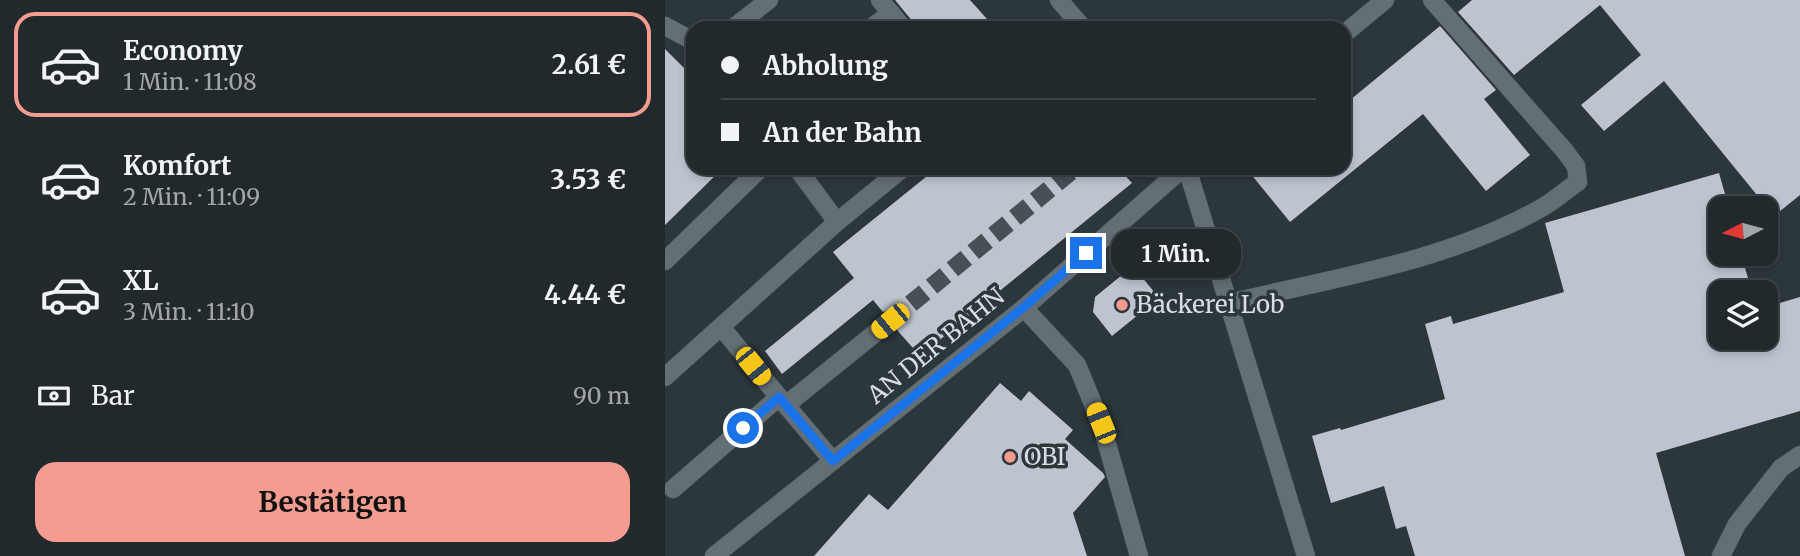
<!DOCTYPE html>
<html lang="de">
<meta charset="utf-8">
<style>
:root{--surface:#21292d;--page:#293135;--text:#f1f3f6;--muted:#a2a6aa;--line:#3e4549;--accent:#f59c91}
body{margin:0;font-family:Merriweather,serif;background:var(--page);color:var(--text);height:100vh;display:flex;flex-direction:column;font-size:26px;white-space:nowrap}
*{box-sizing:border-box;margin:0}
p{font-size:23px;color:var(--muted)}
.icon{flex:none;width:38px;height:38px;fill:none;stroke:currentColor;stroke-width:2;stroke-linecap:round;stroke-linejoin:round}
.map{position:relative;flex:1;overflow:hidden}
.sheet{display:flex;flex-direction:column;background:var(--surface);width:665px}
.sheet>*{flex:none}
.top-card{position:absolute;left:21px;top:21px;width:665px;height:154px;border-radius:21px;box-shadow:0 4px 10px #0003,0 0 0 2px var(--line);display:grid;align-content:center;height:154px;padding:0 35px;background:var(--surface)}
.needle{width:46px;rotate:264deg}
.fabs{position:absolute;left:1043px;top:196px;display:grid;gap:14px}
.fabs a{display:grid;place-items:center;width:70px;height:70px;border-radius:14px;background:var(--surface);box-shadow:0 4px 10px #0003,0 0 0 2px var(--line);font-size:35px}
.end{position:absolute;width:32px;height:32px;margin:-16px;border:9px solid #1a73e8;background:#fff;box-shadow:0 0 0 4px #fff}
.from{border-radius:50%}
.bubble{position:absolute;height:49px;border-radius:21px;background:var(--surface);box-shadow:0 4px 10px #0003,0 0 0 2px var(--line);font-size:23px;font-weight:700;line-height:49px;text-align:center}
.car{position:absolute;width:21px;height:42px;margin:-21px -10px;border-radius:9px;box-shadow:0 0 5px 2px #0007;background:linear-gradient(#f5c518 24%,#345 0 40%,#f5c518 0 76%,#345 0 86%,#f5c518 0)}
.top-card b{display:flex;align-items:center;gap:24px;height:66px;font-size:26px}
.top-card b+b{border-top:2px solid var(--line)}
.top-card i{width:18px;height:18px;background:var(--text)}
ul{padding:12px 0 0;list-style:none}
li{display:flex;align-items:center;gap:21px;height:105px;margin:0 14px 10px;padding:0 21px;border:4px solid transparent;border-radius:21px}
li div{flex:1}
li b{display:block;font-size:26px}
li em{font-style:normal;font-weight:700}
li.selected{border-color:var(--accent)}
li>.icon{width:63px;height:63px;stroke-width:1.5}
.pay{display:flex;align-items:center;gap:18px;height:77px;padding:0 35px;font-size:26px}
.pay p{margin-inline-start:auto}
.primary-button{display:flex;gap:14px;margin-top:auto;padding:14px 35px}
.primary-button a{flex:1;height:80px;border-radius:21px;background:var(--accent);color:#111;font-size:28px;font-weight:700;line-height:80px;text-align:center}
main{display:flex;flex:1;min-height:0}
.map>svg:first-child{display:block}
</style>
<main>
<section class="sheet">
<ul>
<li class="selected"><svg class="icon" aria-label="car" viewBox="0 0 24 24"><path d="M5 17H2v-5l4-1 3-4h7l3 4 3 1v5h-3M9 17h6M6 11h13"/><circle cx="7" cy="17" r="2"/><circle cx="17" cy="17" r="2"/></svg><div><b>Economy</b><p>1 Min. · 11:08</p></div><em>2.61 €</em></li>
<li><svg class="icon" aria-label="car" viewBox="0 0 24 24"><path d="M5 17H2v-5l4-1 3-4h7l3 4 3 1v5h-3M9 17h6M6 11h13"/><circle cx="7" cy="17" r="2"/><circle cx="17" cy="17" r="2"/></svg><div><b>Komfort</b><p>2 Min. · 11:09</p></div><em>3.53 €</em></li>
<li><svg class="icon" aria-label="car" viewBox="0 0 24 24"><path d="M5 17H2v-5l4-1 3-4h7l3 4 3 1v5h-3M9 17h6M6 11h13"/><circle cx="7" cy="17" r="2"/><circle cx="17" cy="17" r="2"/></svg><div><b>XL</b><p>3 Min. · 11:10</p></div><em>4.44 €</em></li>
</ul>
<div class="pay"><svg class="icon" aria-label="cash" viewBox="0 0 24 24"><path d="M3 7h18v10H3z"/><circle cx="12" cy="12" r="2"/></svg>Bar<p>90 m</p></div>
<div class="primary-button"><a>Bestätigen</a></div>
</section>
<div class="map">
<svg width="1135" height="556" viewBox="0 0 1135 556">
<rect width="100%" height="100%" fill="#2c373c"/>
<g fill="#bdc4cf">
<path d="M230,0h75l25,28h-77z"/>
<path d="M807,0h328v195l-26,21 -110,-135 -60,50 -23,-26 60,-50 -41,-50 -86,70 -56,-63z"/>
<path d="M775,26l56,64 -12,9 46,56 -44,36 -63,-77 -133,108 -44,-54h98v-63z"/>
<path d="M0,49l28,28v91h30l-58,57z"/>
<path d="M272,168h181l14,15 -212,173 -23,-26 4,-10 -3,-7 -9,-3 -6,2 -10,-12 -91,74 -17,-23 89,-73 -21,-26z"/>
<path d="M1054,173l10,35h-9v46h21l11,38h-32v46h46v-31l34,-10v114l-144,42 29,103h-270l-9,-30 -10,3 -12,-43 -53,17 -19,-67 28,-8 1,2 104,-31 -20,-75 26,-8 2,8 111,-32 -19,-69z"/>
<path d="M468,266l26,32 -47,38 -19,-24 2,-15z"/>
<path d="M335,383l21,18 8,-10 44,39 -8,9 38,34 2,4 -32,36 14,43h-273l55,-62 19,16z"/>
</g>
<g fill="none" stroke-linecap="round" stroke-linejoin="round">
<path stroke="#465055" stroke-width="18" stroke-dasharray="18 9" stroke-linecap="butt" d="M225,321l185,-153"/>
<g stroke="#4b5458" stroke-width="19">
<g id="minor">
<path d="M215,0l23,28"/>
<path d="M394,0l24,28"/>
<path d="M0,26l28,15"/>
<path d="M68,28l36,-28"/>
<path d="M206,28l20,-15"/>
<path d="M679,34l41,-34"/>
<path d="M522,168l119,388"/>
<path d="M172,222l66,-54"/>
<path d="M0,261l96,-93"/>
<path d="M564,303c104,-25 220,-42 314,-96 12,-7 23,-17 35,-25l-2,-16 -12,-16 -132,-150"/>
<path d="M359,308l53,57 24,58 38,133"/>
<path d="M56,327l58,70"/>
<path d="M0,377l172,-155 -40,-54"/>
<path d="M121,405l104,-84"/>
<path d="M8,489l106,-92 54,64"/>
<path d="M49,556l310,-248 159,-140"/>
<path d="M1056,556l16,-32 44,-56 19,-13"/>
</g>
</g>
<use href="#minor" stroke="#636f75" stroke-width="18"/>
</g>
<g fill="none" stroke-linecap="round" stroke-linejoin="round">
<path stroke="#1a73e8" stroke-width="9" d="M78,428l36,-31 54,64 191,-154 62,-54"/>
</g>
<g fill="#f59c91" stroke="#2c373c" stroke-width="2.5">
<circle cx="457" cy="305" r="7"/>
<circle cx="345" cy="457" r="7"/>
</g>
<g text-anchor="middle" stroke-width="7" stroke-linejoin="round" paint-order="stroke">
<g font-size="24" fill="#d7dee1" stroke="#2c373c" text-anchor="start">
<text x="471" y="313">Bäckerei Lob</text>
<text x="359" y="465">OBI</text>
</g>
<g font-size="24" fill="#d7dee1" stroke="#2c373c">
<text transform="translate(271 346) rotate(-39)" y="8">AN DER BAHN</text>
</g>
</g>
</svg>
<div class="fabs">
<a><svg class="needle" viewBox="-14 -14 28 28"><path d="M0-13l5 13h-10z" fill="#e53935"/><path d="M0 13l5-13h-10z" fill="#a2a6aa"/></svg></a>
<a><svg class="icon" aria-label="layers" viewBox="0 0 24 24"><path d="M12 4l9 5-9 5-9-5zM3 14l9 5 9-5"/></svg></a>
</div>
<i class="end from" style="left:78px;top:428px"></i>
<i class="end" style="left:421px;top:253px"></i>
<div class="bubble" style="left:446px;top:229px;width:130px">1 Min.</div>
<i class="car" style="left:225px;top:321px;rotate:231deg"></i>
<i class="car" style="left:88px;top:366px;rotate:141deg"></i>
<i class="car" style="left:436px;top:423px;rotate:338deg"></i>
<div class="top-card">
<b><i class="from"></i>Abholung</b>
<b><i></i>An der Bahn</b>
</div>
</div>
</main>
